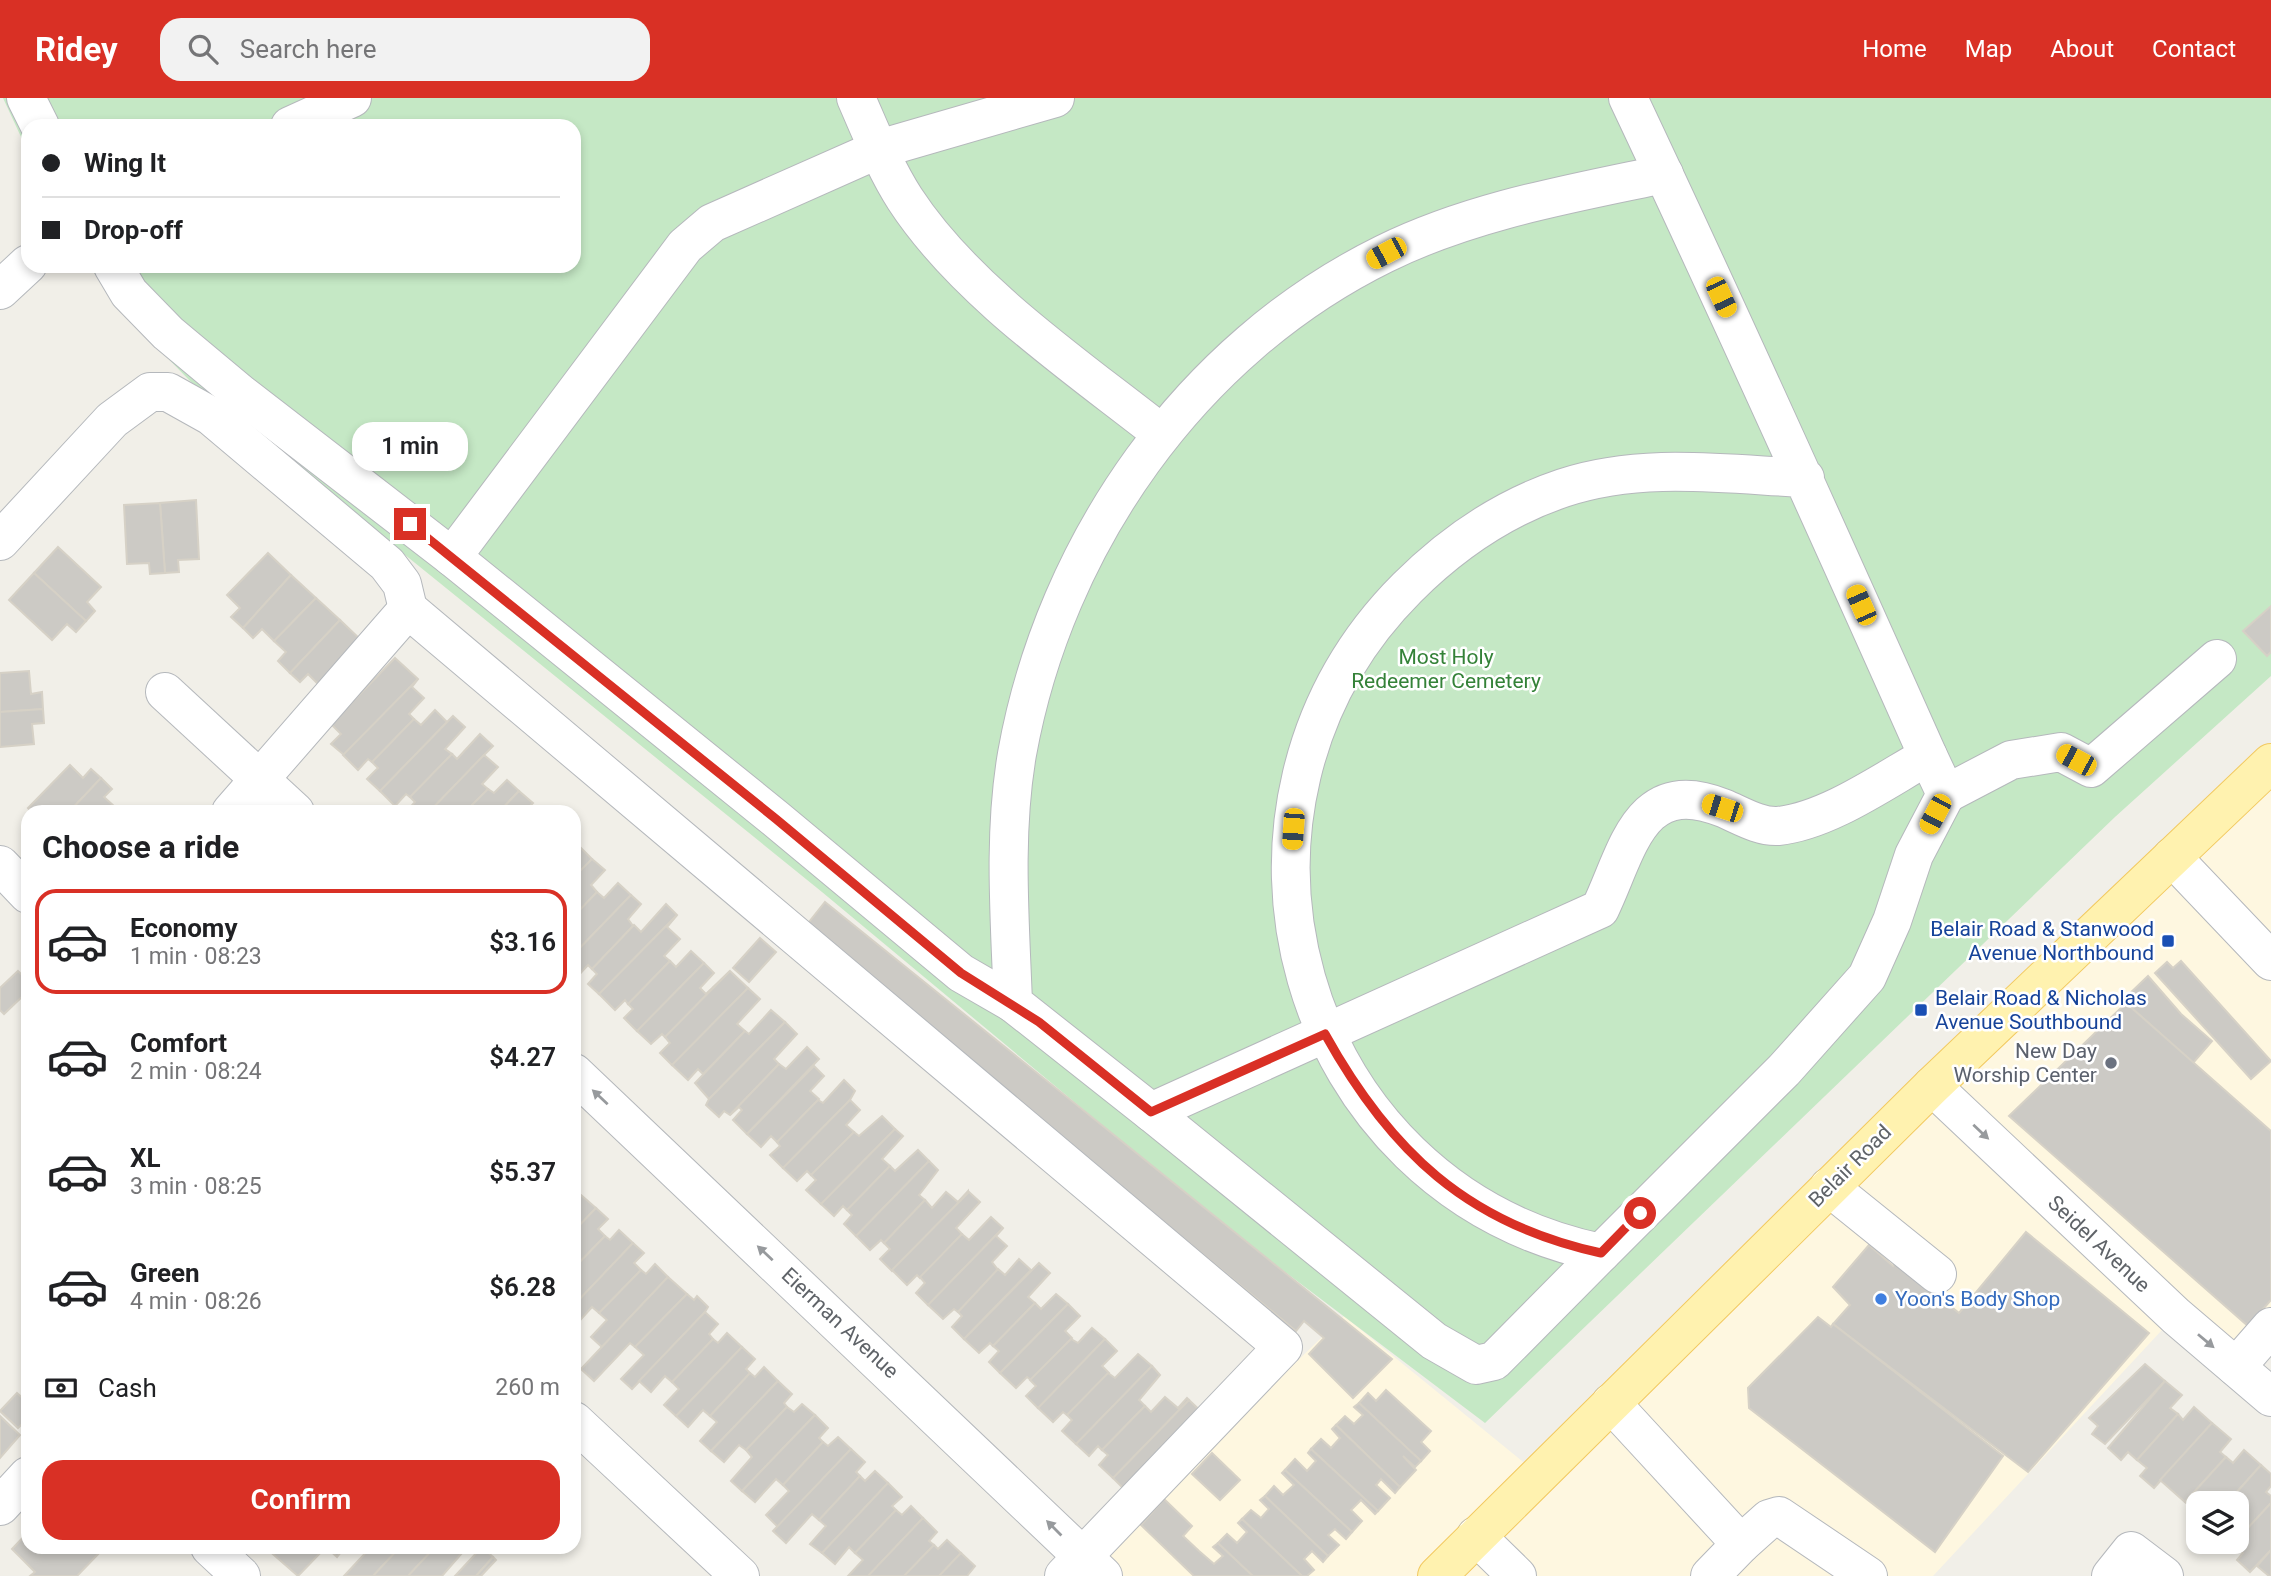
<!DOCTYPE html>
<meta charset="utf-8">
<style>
:root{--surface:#fff;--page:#f2f2f2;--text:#202124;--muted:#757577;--line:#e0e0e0;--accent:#d93025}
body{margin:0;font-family:Roboto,sans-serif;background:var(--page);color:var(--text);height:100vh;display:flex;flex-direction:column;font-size:26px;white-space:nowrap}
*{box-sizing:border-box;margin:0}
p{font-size:23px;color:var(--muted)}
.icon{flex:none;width:38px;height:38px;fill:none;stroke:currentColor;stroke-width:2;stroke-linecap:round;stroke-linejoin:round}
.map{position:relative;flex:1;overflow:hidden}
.panel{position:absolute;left:21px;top:707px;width:560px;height:749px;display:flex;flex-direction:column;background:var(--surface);border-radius:21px;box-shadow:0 4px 10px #0003}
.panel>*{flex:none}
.guide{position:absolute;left:21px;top:21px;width:560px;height:154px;border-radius:21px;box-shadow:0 4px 10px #0003;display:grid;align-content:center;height:154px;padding:0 21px;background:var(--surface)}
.controls{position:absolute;left:2186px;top:1393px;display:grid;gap:14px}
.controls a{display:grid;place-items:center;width:63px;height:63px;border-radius:14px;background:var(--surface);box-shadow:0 4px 10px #0003;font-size:35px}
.end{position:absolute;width:32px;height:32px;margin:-16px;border:9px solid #d93025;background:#fff;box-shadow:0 0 0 4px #fff}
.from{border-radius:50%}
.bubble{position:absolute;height:49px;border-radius:21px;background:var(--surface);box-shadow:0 4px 10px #0003;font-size:23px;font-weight:600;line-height:49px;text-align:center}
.car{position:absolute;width:21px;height:42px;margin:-21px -10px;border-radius:9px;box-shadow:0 0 5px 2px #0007;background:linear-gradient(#f5c518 24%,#345 0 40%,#f5c518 0 76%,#345 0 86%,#f5c518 0)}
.guide b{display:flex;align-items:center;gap:24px;height:66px;font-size:26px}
.guide b+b{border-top:2px solid var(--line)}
.guide i{width:18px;height:18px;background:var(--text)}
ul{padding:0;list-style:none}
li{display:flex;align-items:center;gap:21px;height:105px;margin:0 14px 10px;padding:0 7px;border:4px solid transparent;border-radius:21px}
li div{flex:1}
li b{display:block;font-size:26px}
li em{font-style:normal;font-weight:600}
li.active{border-color:var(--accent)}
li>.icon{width:63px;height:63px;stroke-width:1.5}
h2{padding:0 21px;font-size:32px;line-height:84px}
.pay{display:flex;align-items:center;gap:18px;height:77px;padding:0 21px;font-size:26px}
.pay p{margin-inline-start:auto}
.cta{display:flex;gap:14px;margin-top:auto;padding:14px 21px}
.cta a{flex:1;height:80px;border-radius:21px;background:var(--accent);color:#fff;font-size:28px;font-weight:600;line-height:80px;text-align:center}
header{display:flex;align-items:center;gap:42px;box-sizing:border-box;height:98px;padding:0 35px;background:var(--accent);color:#fff}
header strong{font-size:33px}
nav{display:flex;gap:38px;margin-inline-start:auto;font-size:24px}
.search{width:490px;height:63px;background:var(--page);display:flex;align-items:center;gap:18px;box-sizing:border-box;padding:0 24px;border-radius:21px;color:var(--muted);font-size:26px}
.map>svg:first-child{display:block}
</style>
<header>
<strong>Ridey</strong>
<div class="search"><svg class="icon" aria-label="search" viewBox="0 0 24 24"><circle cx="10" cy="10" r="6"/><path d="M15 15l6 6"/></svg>Search here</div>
<nav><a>Home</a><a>Map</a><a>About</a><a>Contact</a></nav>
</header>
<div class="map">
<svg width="2271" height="1478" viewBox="0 0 2271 1478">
<rect width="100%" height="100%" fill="#f1efe8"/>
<path fill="#fef7e0" d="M2271,665v564l-35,40 -61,-51 -242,260h-859l270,-260 194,158z"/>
<path fill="#c5e8c5" d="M3,0h2268v578l-156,141 -630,606 -270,-204 -393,-327 -632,-511 -77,-79 -23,-36h484v-140h-546v26z"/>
<g fill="#cccac5" stroke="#d6d1c6" stroke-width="2">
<path d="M196,402l3,59 -21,1 1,12 -14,1 -5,-70z"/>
<path d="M160,405l5,70 -15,1 -1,-11 -22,1 -3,-59z"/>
<path d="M58,449l43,40 -14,15 8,9 -9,10 -52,-48z"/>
<path d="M268,455l23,22 -48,53 -12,-11 9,-9 -13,-13z"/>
<path d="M34,475l52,48 -10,11 -9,-8 -15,16 -43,-40z"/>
<path d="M291,477l25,23 -42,43 -12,-12 -9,9 -10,-10z"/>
<path d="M316,500l24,22 -50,53 -12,-12 8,-9 -12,-11z"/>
<path d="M2271,508v46l-4,4 -24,-25z"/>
<path d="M340,522l22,21 -41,46 -13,-13 -8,8 -10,-9z"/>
<path d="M395,560l23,21 -74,76 -13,-11 10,-10 -10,-10z"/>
<path d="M29,573l2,23 11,-2 1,17 -43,3v-39z"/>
<path d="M418,581l-6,8 12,11 -15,16 5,5 -42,43 -4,-3 -10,11 -15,-15z"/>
<path d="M43,611l1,14 -12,1 2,20 -34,3v-35z"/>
<path d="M435,612l12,12 -67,69 -13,-12 11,-11 -6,-6 42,-43 7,6z"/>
<path d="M453,618l12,11 -20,22 7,5 -42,43 -4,-3 -11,12 -15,-15z"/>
<path d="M480,636l13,12 -9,9 -55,57h-23l9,-10 -5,-5 42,-43 5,5z"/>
<path d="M484,657l14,12 -16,17 6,5 -23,23h-36z"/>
<path d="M70,667l13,13 8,-9 10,9 -32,34h-37l-4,-4z"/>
<path d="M101,680l11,11 -8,8 11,10 -5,5h-41z"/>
<path d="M507,682l12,11 -20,21h-34l23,-23 6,4z"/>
<path d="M519,693l14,12 -9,9h-25z"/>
<path d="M581,750l11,11 -18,18v-21z"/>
<path d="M592,761l13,11 -14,15 6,7 -23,24v-39z"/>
<path d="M618,785l13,12 -57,59v-38l23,-24 7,6z"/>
<path d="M631,797l10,9 -13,15 5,7 -41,43 -4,-4 -11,12 -3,-4v-19z"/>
<path d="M825,804l567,457 -39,39 -44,-44 15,-16 -20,-17 -8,10 -491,-404z"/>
<path d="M666,806l11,11 -78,79 -11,-10 9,-10 -5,-5 42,-44 7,7z"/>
<path d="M677,817l-10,12 13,12 -16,17 6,5 -42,43 -3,-4 -10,10 -16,-16z"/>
<path d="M760,840l16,14 -27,30 -16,-14z"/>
<path d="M691,853l13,12 -67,68 -13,-13 9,-9 -5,-5 42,-43 6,6z"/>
<path d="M2181,863l90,100 -20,18 -96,-106 12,-11 6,6z"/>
<path d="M704,865l10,10 -14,15 6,6 24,-23 -65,66 -3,-3 -11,10 -14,-13z"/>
<path d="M18,873l10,10v10l-24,23 -4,-4v-22z"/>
<path d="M730,873l18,17 -76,77 -12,-12 10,-10 -5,-6z"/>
<path d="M2148,878l33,38 31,27 -19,22 -70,-63z"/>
<path d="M748,890l12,11 -23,25 8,7 -42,43 -5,-5 -10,11 -16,-15z"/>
<path d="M2126,905l145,128v169l-23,26 -239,-210z"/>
<path d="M771,912l14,12 -76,77 -14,-16 50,-52 4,3z"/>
<path d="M785,924l12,12 -23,25 5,5 -49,51 -6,-4 -5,6 -13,-12 3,-6z"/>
<path d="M807,949l12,12 -72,75 -14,-14 9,-10 -3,-3 -9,8 49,-51 7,5z"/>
<path d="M814,968l10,10 -14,15 9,8 -42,43 -6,-6 -10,11 -14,-13z"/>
<path d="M844,982l11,11 -5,9 -67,68 -13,-13 10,-9 -3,-4 41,-42 5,3z"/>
<path d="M850,1002l10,10 -14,15 8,7 -43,43 -4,-4 -10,10 -14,-13z"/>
<path d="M882,1018l13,13 -74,75 -15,-14 10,-10 -5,-5 43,-43 5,4z"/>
<path d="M895,1031l8,7 -21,23 8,7 -43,44 -4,-4 -9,10 -13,-12z"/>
<path d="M918,1052l11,11 -73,75 -12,-12 8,-9 -5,-5 43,-44 5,5z"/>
<path d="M929,1063l9,9 -19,25 6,5 -41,43 -3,-3 -11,10 -14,-14z"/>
<path d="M968,1093v2l-76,78 -12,-12 10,-10 -6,-6 41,-43 7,8 14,-16 12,10z"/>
<path d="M969,1094l11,10 -24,26 6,6 -42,44 -3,-3 -10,10 -15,-15z"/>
<path d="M581,1097l15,13 -22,23v-29z"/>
<path d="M596,1110l12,11 -10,10 7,7 -31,32v-37z"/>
<path d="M991,1119l12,11 -75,77 -12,-12 9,-10 -5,-6 42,-43 7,6z"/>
<path d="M1003,1130l-7,8 11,10 -15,16 6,8 -40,42 -4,-3 -11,10 -15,-14z"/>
<path d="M619,1132l14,13 -59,62v-37l31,-32 5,4z"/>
<path d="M2026,1134l123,101 -121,139 -195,-148 17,-19 -17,-18 36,-42 24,21 3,-4 63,51z"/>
<path d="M633,1145l11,10 -10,10 7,7 -42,43 -7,-6 -18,20v-22z"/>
<path d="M1019,1161l12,11 -67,69 -12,-12 10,-11 -4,-4 40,-43 7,6z"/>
<path d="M1039,1165l11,10 -22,24 7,6 -42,43 -3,-3 -11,10 -15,-14z"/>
<path d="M655,1166l13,13 -66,70 -11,-10 16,-17 -8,-7 42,-43 5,4z"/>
<path d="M668,1179l19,17 -52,53 -5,-4 -36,38 -13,-12z"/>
<path d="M687,1196l7,6 3,-4 11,11 -3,5 -73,77 -11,-10 23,-24 -9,-8z"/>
<path d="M1056,1196l12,10 -68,69 -11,-11 10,-11 -6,-5 42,-43 6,6z"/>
<path d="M1068,1206l12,12 -15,15 7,7 -41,42 -4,-3 -11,11 -16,-15z"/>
<path d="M705,1214l13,12 -9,10 4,5 -41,43 -7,-6 -14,16 -12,-11z"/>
<path d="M1818,1219l13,10 2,-3 170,132 -68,96 -186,-144 -1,-20z"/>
<path d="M1092,1230l13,11 -67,69 -12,-12 10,-10 -6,-6 41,-41 7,4z"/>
<path d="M727,1235l15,14 -66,69 -12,-11 15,-16 -7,-7 41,-43 5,4z"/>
<path d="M1105,1241l12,12 -15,15 7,7 -42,42 -4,-3 -10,10 -15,-14z"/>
<path d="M742,1249l13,12 -9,10 4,4 -40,43 -7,-6 -15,17 -12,-11z"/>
<path d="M1138,1256l14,12 -76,78 -14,-13 10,-11 -5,-5 41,-42 7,5z"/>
<path d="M2145,1266l20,17 -60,63 -13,-10 6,-8 -9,-8z"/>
<path d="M1152,1268l8,9 -21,25 6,6 -43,44 -4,-4 -9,10 -13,-12z"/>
<path d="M764,1269l14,14 -67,70 -11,-10 17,-19 -7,-6 40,-43 5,4z"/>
<path d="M778,1283l14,13 -8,9 3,4 -41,43 -7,-5 -15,17 -13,-11z"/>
<path d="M2165,1283l17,14 -12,13 8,6 -41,46 -9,-8 -7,8 -13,-12z"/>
<path d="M1386,1292l45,41 -10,11 9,9 -9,10 -62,-58 9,-10 8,8z"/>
<path d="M17,1295l11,10v15l-10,10 -18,-17z"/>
<path d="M1165,1299l13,11 9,-10 2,2 -76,78 -14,-13 9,-10 -6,-5 43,-44 6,6z"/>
<path d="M1189,1302l19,18 -75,80 -20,-20z"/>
<path d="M1359,1305l62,58 -6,6 -12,-11 13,14 -16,17 -64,-62 9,-9 9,8 9,-9 -9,-8z"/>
<path d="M802,1306l13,11 -73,76 -11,-10 21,-24 -6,-7 41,-43 7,5z"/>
<path d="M2194,1309l18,16 -58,65 -14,-12 7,-8 -10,-8 41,-46 5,6z"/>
<path d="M815,1317l13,13 -9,10 4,4 -40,43 -7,-6 -21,23 -13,-11z"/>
<path d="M0,1318l20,19 -20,23z"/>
<path d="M2212,1325l19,16 -11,13 6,5 -41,45 -25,-22z"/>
<path d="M1336,1327l64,62 -5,6 -14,-14 -5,6 14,13 -12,13 -67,-62 10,-10 10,9 9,-10 -8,-9z"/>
<path d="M838,1339l13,12 -73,78 -12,-12 23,-24 -6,-6 40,-43 5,4z"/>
<path d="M851,1351l14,13 -9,10 4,4 -41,44 -7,-6 -26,29 -13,-12z"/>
<path d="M1311,1351l67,62 -3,3 -14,-14 -10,10 11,11 -10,11 -67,-62 10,-11 12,12 9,-10 -8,-8z"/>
<path d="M2244,1352l17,15 -34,38h-29v23l-10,-9 6,-7 -9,-8 41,-45 7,6z"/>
<path d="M1212,1355l28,27 -20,20 -28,-26z"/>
<path d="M2261,1367l10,9v12l-5,6 5,4v7l-35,38v-38h-9z"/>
<path d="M1285,1372l67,62 -6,7 -11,-10 -7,6 11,10 -11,11 -63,-60 9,-10 9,9 11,-10 -12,-12z"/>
<path d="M875,1373l13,12 -66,70 -12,-9 16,-18 -7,-6 41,-44 5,5z"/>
<path d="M888,1385l14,14 -10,9 4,4 -41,43 -6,-6 -14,17 -13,-11z"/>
<path d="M1265,1398l63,60 -5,6 -11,-11 -8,8 10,11 -7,6h-5l-60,-57 9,-9 10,8 8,-9 -9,-9z"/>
<path d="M1164,1401l28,27 -9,10 16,15 15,13 9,-8 -10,-9 5,-4 35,33h-59l-53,-51z"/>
<path d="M2271,1405v47l-21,22 -13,-12 6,-7 -10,-9z"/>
<path d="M911,1408l12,12 -55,58h-20l15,-16 -8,-7 41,-43 6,5z"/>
<path d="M923,1420l14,14 -8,9 5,4 -30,31h-36z"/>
<path d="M1242,1421l60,57h-49l-35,-33 9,-9 10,9 10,-11 -9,-9z"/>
<path d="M28,1434v15h77l-28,29h-47l5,-4 -23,-23z"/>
<path d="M947,1442l14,13 -22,23h-35l30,-31 4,4z"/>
<path d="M269,1449h57l-28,29 -31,-27z"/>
<path d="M326,1449h19l-8,10z"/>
<path d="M371,1449h29l-27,29h-29z"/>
<path d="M400,1449h35l-27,29h-35z"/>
<path d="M435,1449h21l6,6 -20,23h-34z"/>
<path d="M482,1449l11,10 -17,19h-21z"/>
<path d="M2271,1452v26h-2l-12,-10z"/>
<path d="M961,1455l14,13 -8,10h-28z"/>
<path d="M493,1459l3,3 -15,16h-5z"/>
</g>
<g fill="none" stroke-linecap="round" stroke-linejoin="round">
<g stroke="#b5b8bc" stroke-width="40">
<g id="minor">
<path d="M26,0l14,28"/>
<path d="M856,0c15,34 29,70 49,101 60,92 171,167 257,235"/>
<path d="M1628,0c103,218 202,438 300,658l18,38 -32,61 -22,66 -25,56 -83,93 -183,183c-308,-64 -413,-446 -194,-665 44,-44 96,-80 156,-100 78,-26 161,-14 242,-10"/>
<path d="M290,28l62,-28"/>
<path d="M1664,76c-95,20 -193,37 -280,80 -193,95 -329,289 -367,500 -14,81 -7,167 -4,249l138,109 449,-203c28,-58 39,-135 123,-101 17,7 36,19 55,18 50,-5 107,-46 150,-70"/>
<path d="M113,168l16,27 39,40 73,61 211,163 324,262 185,154 52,30"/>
<path d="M0,192l28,-26"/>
<path d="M0,443l112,-121 38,-28h18l43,24 176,148 15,20 6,25"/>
<path d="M452,459l233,-311 27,-23 167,-74 176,-51"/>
<path d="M165,594l130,120"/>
<path d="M1946,696l65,-34 50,-8 30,16 126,-109"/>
<path d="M231,714l177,-203 875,738 -219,229"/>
<path d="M2172,759l99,104"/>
<path d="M0,767l28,29"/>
<path d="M574,975l529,503"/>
<path d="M1932,988l244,230 95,81"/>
<path d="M1151,1014l283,229 42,24 18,-4 107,-108"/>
<path d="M1829,1089l108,87"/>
<path d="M2236,1269l35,-40"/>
<path d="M1611,1305l130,141 -31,32"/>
<path d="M574,1323l166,155"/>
<path d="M0,1408l28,-30"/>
<path d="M1476,1438l41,40"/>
<path d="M1741,1446l28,-25 10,-3 89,60"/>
<path d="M210,1449l31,29"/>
<path d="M2111,1478l20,-25 33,25"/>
</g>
</g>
<g stroke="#f2c960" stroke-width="40">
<path id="major" d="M1437,1478l495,-490 339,-323"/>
</g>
<use href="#minor" stroke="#fff" stroke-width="38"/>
<use href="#major" stroke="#fff2af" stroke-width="38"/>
</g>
<defs><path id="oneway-solid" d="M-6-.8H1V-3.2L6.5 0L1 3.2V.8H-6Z" transform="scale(1.75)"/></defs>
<g fill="#979a9d">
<use href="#oneway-solid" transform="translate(600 999) rotate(-137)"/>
<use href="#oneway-solid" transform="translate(1981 1034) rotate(43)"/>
<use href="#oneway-solid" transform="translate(765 1155) rotate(-137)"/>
<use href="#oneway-solid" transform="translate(2206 1243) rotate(40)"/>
<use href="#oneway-solid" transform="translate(1054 1430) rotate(-135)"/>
</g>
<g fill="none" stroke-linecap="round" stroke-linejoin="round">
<path stroke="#d93025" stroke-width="9" d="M410,426l366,295 185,154 78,49 112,90 174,-78c65,117 142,190 276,219l39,-40"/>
</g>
<g fill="#1a4fb4" stroke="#fff" stroke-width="2.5">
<rect x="2161" y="836" width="14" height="14" rx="3.5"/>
<rect x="1914" y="905" width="14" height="14" rx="3.5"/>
</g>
<circle fill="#6b7280" stroke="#fff" stroke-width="2.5" cx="2111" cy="965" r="7"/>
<circle fill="#3f7fe0" stroke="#fff" stroke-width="2.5" cx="1881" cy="1201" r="7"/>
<g text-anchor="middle" stroke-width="5" stroke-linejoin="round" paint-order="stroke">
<g font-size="21" fill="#348238" stroke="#fff">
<text x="1446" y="566">Most Holy<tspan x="1446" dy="24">Redeemer Cemetery</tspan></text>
</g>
<g font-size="21" fill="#164399" stroke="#fff" text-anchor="end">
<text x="2154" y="838">Belair Road &amp; Stanwood<tspan x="2154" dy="24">Avenue Northbound</tspan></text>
<text x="1935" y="907" text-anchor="start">Belair Road &amp; Nicholas<tspan x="1935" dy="24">Avenue Southbound</tspan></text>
</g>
<g font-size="21" fill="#5b616d" stroke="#fff" text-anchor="end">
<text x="2097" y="960">New Day<tspan x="2097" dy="24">Worship Center</tspan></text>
</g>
<g font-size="21" fill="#5f6368" stroke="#fff">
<text transform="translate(1850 1068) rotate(-45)" y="7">Belair Road</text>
<text transform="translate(2099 1146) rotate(43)" y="7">Seidel Avenue</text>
<text transform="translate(840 1225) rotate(43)" y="7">Eierman Avenue</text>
</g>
<g font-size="21" fill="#366cbe" stroke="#fff" text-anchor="start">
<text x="1895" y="1208">Yoon's Body Shop</text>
</g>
</g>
</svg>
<div class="controls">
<a><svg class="icon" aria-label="layers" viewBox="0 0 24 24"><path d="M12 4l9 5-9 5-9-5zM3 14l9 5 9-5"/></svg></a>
</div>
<i class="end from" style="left:1640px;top:1115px"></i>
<i class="end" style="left:410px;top:426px"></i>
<div class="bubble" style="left:352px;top:324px;width:116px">1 min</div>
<i class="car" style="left:1386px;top:155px;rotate:242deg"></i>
<i class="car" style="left:1721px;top:199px;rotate:155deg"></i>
<i class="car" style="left:1861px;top:507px;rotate:336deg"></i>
<i class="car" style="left:2076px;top:662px;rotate:298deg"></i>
<i class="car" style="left:1722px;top:710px;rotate:288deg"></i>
<i class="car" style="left:1935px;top:716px;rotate:208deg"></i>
<i class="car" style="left:1293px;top:731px;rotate:184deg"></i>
<div class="guide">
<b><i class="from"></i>Wing It</b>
<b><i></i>Drop-off</b>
</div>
<section class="panel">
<h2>Choose a ride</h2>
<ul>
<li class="active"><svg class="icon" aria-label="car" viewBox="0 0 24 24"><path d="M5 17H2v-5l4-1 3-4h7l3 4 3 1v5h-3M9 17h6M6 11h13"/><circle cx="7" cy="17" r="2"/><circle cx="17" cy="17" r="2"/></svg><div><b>Economy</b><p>1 min · 08:23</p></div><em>$3.16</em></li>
<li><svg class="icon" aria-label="car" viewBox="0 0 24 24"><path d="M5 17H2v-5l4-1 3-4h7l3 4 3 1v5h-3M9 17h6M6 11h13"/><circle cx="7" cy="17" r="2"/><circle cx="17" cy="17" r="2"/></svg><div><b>Comfort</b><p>2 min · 08:24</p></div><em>$4.27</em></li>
<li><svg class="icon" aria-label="car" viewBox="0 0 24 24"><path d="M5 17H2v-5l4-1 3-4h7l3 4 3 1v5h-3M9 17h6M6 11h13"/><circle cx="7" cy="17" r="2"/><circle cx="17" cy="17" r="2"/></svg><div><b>XL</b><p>3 min · 08:25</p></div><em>$5.37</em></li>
<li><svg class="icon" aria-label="car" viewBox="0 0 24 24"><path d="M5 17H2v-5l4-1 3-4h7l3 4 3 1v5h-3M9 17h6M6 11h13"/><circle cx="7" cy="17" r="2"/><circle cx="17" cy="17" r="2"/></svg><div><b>Green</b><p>4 min · 08:26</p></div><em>$6.28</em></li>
</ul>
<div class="pay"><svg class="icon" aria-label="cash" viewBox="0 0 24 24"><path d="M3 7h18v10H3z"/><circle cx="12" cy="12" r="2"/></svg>Cash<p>260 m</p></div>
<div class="cta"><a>Confirm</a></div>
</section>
</div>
